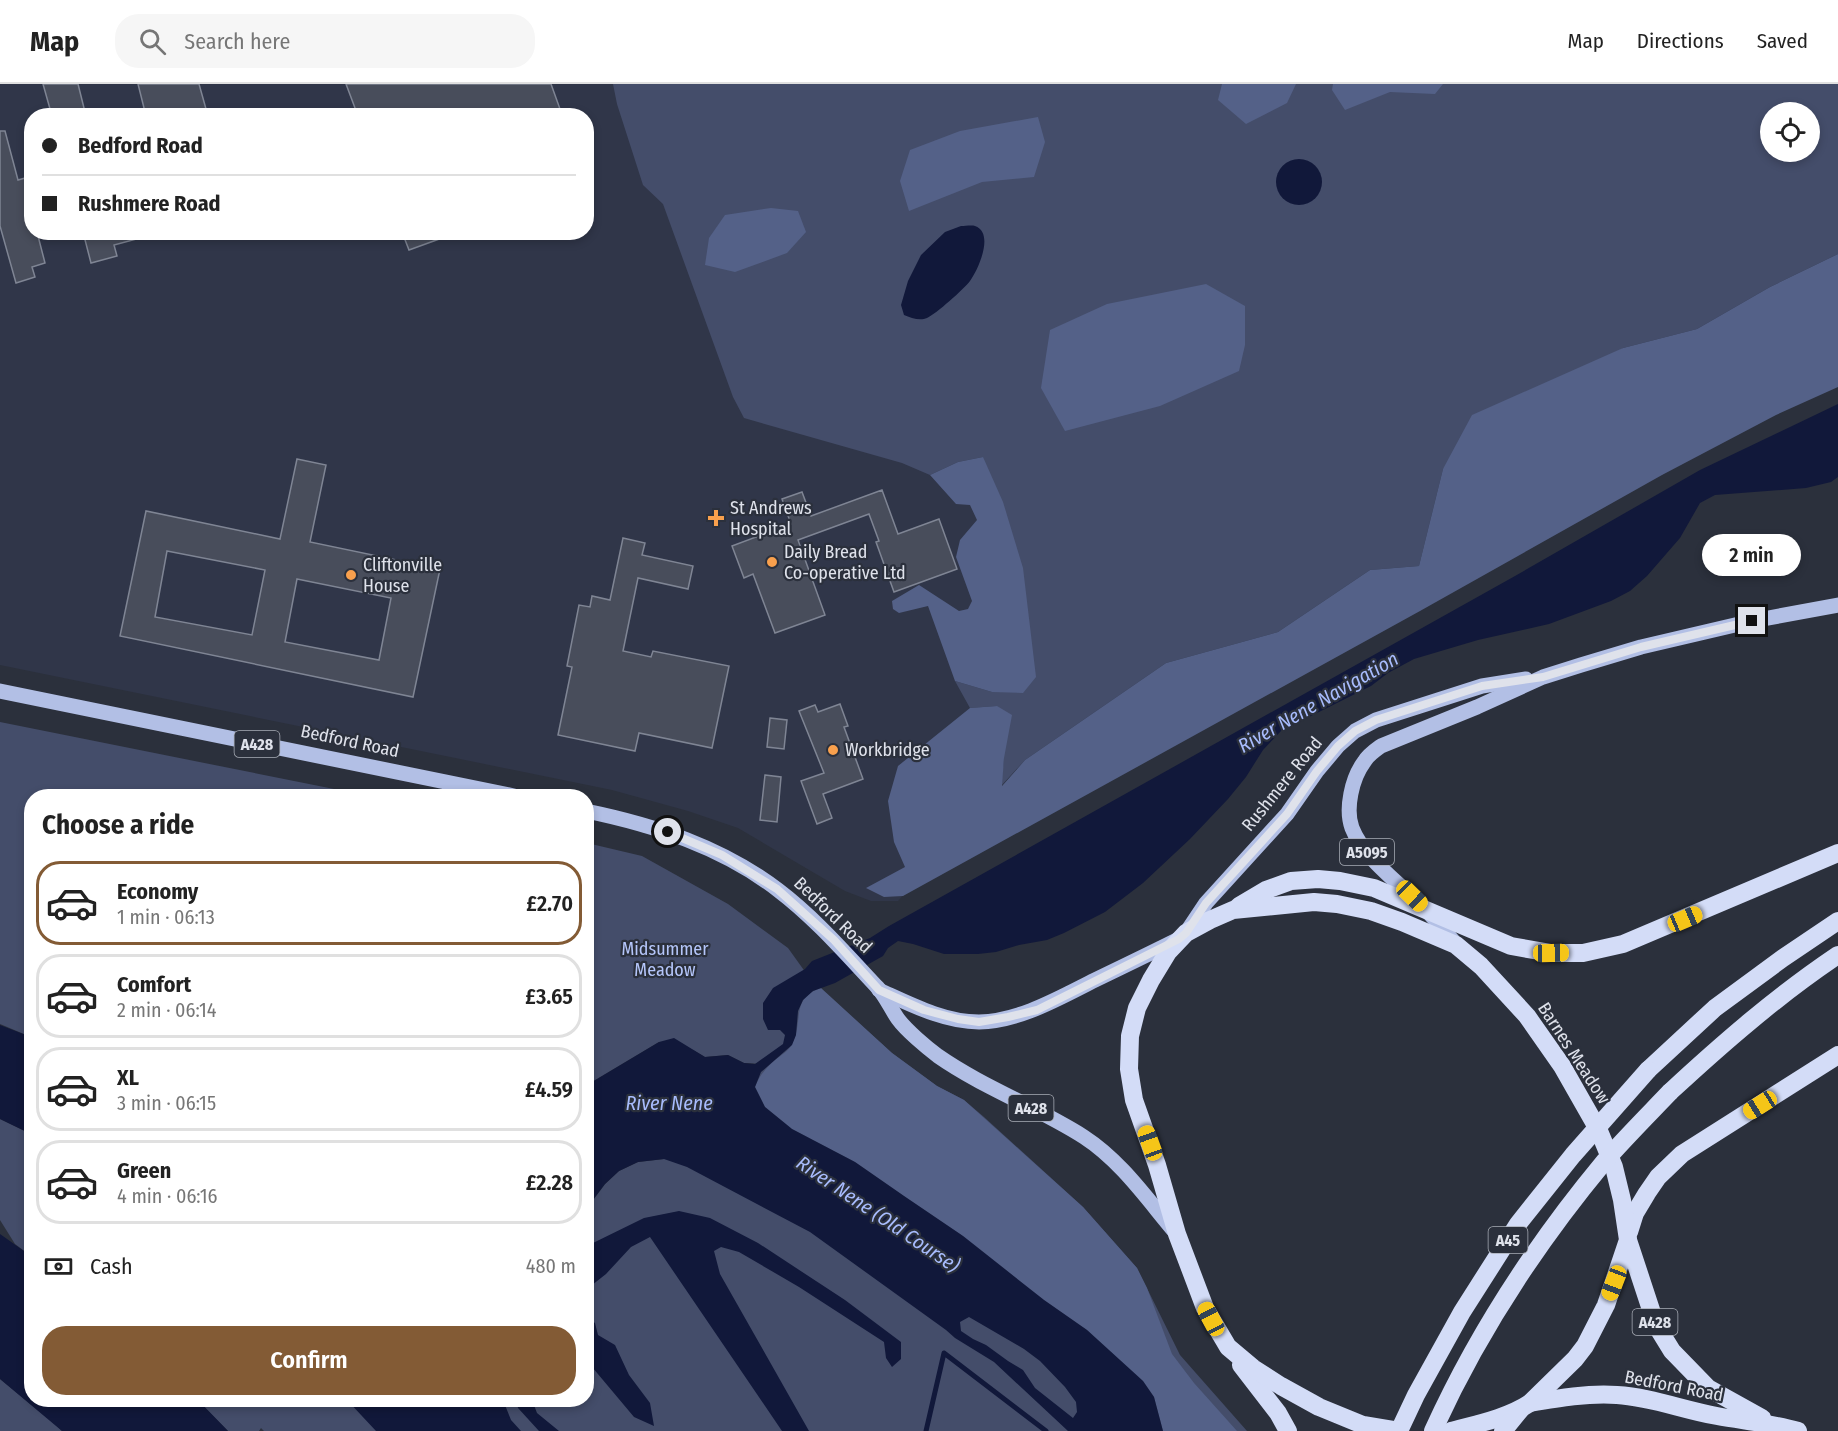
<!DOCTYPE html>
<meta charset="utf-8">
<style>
:root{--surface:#fff;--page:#f6f6f6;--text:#222;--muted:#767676;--line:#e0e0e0;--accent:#835b35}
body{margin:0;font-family:"Fira Sans Condensed",sans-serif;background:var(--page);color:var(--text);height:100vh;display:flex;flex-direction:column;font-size:22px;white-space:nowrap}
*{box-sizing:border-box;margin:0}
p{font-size:20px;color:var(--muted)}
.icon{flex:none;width:33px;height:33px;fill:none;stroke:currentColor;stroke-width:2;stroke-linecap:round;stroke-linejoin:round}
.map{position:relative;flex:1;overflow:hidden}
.drawer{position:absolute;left:24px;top:705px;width:570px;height:618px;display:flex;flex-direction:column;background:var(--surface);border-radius:24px;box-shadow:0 3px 9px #0003}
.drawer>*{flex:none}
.guide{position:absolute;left:24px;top:24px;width:570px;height:132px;border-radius:24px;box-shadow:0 3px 9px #0003;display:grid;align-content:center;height:132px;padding:0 18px;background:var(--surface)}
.fabs{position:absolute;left:1760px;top:18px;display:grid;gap:12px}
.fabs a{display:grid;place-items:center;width:60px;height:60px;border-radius:50%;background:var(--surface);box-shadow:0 3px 9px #0003;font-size:30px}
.end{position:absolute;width:27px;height:27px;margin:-14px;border:8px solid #dfe2eb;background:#111;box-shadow:0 0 0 3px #111}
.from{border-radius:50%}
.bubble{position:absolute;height:42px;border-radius:21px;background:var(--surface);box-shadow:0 3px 9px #0003;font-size:20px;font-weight:600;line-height:42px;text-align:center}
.car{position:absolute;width:18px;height:36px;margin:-18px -9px;border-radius:8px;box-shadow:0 0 4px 2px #0007;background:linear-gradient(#f5c518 24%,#345 0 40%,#f5c518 0 76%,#345 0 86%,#f5c518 0)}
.guide b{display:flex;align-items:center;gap:21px;height:57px;font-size:22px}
.guide b+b{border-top:2px solid var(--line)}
.guide i{width:15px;height:15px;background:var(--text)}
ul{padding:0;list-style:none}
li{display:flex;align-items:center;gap:18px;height:84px;margin:0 12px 9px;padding:0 6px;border:3px solid var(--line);border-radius:24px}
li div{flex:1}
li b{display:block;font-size:22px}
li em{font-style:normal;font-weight:600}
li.selected{border-color:var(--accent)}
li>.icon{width:54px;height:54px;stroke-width:1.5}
h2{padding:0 18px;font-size:27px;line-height:72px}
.pay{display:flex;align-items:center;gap:15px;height:66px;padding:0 18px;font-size:22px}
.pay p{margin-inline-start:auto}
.action{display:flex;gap:12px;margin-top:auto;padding:12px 18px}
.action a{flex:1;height:69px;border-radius:24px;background:var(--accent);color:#fff;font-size:24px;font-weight:600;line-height:69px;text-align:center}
header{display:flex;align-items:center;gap:36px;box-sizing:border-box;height:84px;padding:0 30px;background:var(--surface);border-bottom:2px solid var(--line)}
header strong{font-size:28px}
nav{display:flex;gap:33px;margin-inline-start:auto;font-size:21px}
.search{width:420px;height:54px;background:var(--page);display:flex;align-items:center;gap:15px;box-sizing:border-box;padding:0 21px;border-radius:24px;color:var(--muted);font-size:22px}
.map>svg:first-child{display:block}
</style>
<header>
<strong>Map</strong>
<div class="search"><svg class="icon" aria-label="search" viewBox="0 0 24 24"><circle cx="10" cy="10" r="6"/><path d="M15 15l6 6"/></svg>Search here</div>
<nav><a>Map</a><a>Directions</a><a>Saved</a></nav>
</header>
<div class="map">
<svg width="1838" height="1347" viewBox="0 0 1838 1347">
<rect width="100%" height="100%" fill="#2b303c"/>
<path fill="#303649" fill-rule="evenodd" d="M0,0h1838v170l-68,33 -73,42 -74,19 -204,218 -49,4 -92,62 -112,31 -141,97 -127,141h-27l-26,-10 -107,-63 -50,-17 -76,-21 -612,-125zM1770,28h39v40h-39zM32,32h554v116h-554z"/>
<g fill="#444d6a" fill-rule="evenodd">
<path d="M613,0h1225v170l-68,33 -73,42 -74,19 -180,121 -24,97 -49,4 -92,62 -112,31 -141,97 -24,26 3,-28 -7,-52 -27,2 -15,-27 37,11 -9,-235 -25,5 -28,13 -28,-12 -158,-45 -11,-21 -70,-193 -20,-19 -26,-81zM1770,28h39v40h-39z"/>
<path d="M0,638l369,74h-337l-1,241 -31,-13z"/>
<path d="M587,759l55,13 86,48 60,44 23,32 81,73 45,33 27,14 20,17 99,90 54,61 43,87 67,76h-983l-3,-3 -2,3h-31l-31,-31h389l1,-192 18,-24 14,-13 19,-9 26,-3 99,-95 -19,-1 -16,-8 -23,2 -12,-7 -34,-8 -72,43z"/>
<path d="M0,1035l31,15v122l-16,-12 -15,-24z"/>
<path d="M0,1295l56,46 6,6h-62z"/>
</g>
<g fill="#546188">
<path d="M1222,0h74l-9,19 -41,21 -28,-24z"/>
<path d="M1333,0h110l-8,10 -45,-2 -45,18 -13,-20z"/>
<path d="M1038,33l7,25 -11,35 -52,5 -73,29 -9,-30 10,-31 50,-19z"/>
<path d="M771,124l27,3 8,21 -19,21 -52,19 -30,-7 4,-27 16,-23z"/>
<path d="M1838,170v133l-62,28 -114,60 -242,136 -517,285 -19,1 -18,-9 39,-21 -11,-25 -6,-41 10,-35 72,-58 27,-2 15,9 -8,43 -2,28 23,-26 141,-97 112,-31 92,-62 49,-4 24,-97 29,-54 151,-67 74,-19 73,-42z"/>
<path d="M1206,200l39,22v39l-6,26 -79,35 -95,25 -24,-43 9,-58 57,-26z"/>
<path d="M983,373l20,45 20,66 13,109 -13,16 -31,-1 -37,-11 -27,-75 -29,7 -6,-4 -1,-8 27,-16 40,26 9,-2 4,-8 -16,-44 4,-17 17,-20 -7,-15 -14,-1 -26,-29 28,-13z"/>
<path d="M821,904l71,65 45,33 27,14 119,107 54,61 10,20 25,66 22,29 43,48h-74l-9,-34 -11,-16 -56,-51 -43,-30 -81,-64 -59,-40 -49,-34 -63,-33 -27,-22 -10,-20c4,-11 11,-19 20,-27 6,-5 14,-9 17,-16 12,-22 -2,-46 29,-56z"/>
</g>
<g fill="#11183a" fill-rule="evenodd">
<circle cx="1299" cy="98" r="23"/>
<path d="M961,142c4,0 11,-1 14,0 20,7 3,44 -5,55 -6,8 -34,33 -43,37 -7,3 -16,0 -23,-3l-3,-10 7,-24 13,-26 24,-23z"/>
<path d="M1838,320v73l-7,5 -25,6 -91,7 -15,8 -20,35 -33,38 -17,15 -19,10 -62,23 -71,16 -64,19 -26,14 -17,13 -90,45 -18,19 -17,27 -18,22 -38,40 -47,44 -38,29 -41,21 -17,7 -28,5 -23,7 -18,2h-34l-31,-10 -15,-3 -10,7 -5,8 -48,27 -22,8 -10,9 -5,11 -2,24 -4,10 -31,27 -6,15 10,20 27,22 63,33 49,34 59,40 81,64 43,30 56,51 11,16 9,34h-95l-74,-69 -39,-24 -9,-8 -136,-98 -123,-65 -23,-8 -26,3 -19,9 -14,13 -18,24v-123l72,-43 15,-4 31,19 23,-2 16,8 11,1 28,-20 2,-9 -5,-5h-12l-5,-11v-16l10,-15 32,-19 7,-8 58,-23 19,-12 626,-350 185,-106zM969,1233l55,32 16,12 25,26 11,15 1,10 -4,6 -38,-30 -12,-18 -15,-9 -22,-16 -13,-6 -12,-8 -1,-9z"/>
<path d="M0,941l31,12v97l-31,-15z"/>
<path d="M679,1127l31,7 48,25 87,57 56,42v17l-9,8 -6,-9 -2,-16 -85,-55 -60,-35 -18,-5 -7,4 6,23 89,157h-27l-132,-194 -19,10 -25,27 -19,15v-41l6,-5 51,-25z"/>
<path d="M0,1150l31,22 1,144h166l30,31h-166l-62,-52z"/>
<path d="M587,1233l8,6 3,12 17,10 14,30 21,28 4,23 -20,-9 -47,-56z"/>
<path d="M347,1316h156l8,20 10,11h-145z"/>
<path d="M516,1316h16l5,13 22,18h-20l-21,-23z"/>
</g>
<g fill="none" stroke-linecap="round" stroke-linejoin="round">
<path stroke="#11183a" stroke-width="5" d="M926,1347l18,-78 102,78"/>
</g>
<g fill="#484d5b" stroke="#7f8594" stroke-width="1.5" fill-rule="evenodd">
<path d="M43,0h35l8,32h-34z"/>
<path d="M138,0h61l9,32h-62z"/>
<path d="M346,0h205l9,25 -17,7h-185z"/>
<path d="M0,47h5l13,49 14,-4v56h5l8,31 -13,4 3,10 -19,6 -16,-57z"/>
<path d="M83,148h60l1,5 -30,8 3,11 -26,7z"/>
<path d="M402,148h50l1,2 -44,16z"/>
<path d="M297,375l29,6 -16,77 130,27 -27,128 -293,-61 26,-125 134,28zM167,467l98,19 -13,65 -97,-18zM297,495l94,19 -12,62 -94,-18z"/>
<path d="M882,406l16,44 41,-15 18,50 -63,23 -18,-50 3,-1 -10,-27 -71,26 27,75 -50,18 -22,-59 -9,4 -12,-32 59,-22 -9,-25 20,-7 9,24z"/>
<path d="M623,454l22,5 -3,12 51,11 -5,23 -50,-11 -15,73 28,6 2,-6 76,15 -17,82 -73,-15 -4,18 -77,-16 14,-68 -5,-1 12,-61 11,2 2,-11 18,4z"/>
<path d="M840,620l8,22 -4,1 19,52 -40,15 9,24 -15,6 -16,-43 23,-8 -25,-62 16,-6 3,7z"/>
<path d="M770,634l17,2 -3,29 -17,-2z"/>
<path d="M765,691l16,2 -4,45 -17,-2z"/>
</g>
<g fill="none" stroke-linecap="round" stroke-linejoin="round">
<g stroke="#b2bfe5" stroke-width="15">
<path d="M0,607l514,105"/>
<path d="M586,727c68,14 136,36 192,79 37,28 68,64 100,98 8,9 13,21 20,31 8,11 28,28 40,37 46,32 99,51 146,81 37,24 63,62 91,95"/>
<path d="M1186,849l20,-30 81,-89 30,-43 21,-25 17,-15 21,-11 106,-34 44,-7"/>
<path d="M1456,860c-10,-11 -20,-24 -31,-35 -23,-24 -61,-50 -73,-81 -7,-19 0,-50 12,-66 4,-7 10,-11 17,-16l96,-39 66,-30 38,-12 60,-18 111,-26 86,-16"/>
<path d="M879,906c31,14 65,32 100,32 41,-1 80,-24 116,-42 27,-13 54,-26 82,-40"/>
</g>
<g stroke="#d3dcf7" stroke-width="18">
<path d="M1239,822l27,-16 25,-9 27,-2 22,2 34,7 137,58 40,7h32l40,-9 215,-91"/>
<path d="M1648,986l67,-62 68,-50 55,-37"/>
<path d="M1670,1008c53,-49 107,-96 168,-137"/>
<path d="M1629,1148l6,-19 12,-20 11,-16 24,-23 156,-99"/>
<path d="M1628,1156l28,85 16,26 36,37 54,30"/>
<path d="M1241,1281l37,48 10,18"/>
<path d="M1530,1319c29,-5 58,-10 87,-8 34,2 66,15 100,21 27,5 54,7 81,15"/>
<path d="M1399,1347l-36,-6 -44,-18 -38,-21 -28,-18 -25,-21 -23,-39 -28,-74 -20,-69 -23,-65 -5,-31 1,-33 7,-28 14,-28 17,-28 18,-19 24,-13 23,-10 81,-8 23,2 34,7 31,11 54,23 25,21 46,50 35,50 37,65 15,36 8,33 6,40 -22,65 -21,41 -10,13 -45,44c-23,15 -53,21 -79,28"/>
<path d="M1503,1347l18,-22"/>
</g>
<g stroke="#d3dcf7" stroke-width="18">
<path d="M1399,1347l17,-36 46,-83 56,-88 55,-69 75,-85"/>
<path d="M1433,1347c44,-97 103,-187 171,-269 21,-24 44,-47 66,-70"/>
</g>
</g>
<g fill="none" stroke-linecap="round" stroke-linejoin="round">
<path stroke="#dfe2eb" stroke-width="8" d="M668,748l54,23 55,34 57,51 45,50 45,20 34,9 21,3 29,-5 29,-7 142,-71 7,-6 20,-30 81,-89 30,-43 21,-25 17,-15 21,-11 106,-34 61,-9 98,-30 111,-26"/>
</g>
<g fill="#f9a04d" stroke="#2b303c" stroke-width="2">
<path d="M713 425h6v6h6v6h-6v6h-6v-6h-6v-6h6z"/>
<circle cx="772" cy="478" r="6"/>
<circle cx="351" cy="491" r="6"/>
<circle cx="833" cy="666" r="6"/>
</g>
<g text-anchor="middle" stroke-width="4.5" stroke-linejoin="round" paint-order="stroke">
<g fill="#2b303c" stroke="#a9adb6" stroke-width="1.5">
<rect x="234.5" y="647" width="45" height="26" rx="4.5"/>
<rect x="1340" y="755" width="54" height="26" rx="4.5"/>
<rect x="1008.5" y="1011" width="45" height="26" rx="4.5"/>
<rect x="1488.5" y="1143" width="39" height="26" rx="4.5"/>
<rect x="1632.5" y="1225" width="45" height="26" rx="4.5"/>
</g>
<g font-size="16" font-weight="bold" fill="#dfe2eb">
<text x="257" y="666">A428</text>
<text x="1367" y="774">A5095</text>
<text x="1031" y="1030">A428</text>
<text x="1508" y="1162">A45</text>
<text x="1655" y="1244">A428</text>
</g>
<g font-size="18" fill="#dfe2eb" stroke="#2b303c" text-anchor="start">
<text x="730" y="430">St Andrews<tspan x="730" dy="21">Hospital</tspan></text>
<text x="784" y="474">Daily Bread<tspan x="784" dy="21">Co-operative Ltd</tspan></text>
<text x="363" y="487">Cliftonville<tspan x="363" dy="21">House</tspan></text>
<text x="845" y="672">Workbridge</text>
</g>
<g font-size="18" fill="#dfe2eb" stroke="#2b303c">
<text transform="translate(350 657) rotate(12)" y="6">Bedford Road</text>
<text transform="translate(1282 700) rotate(-51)" y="6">Rushmere Road</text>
<text transform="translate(833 831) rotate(44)" y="6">Bedford Road</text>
<text transform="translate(1574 969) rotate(57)" y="6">Barnes Meadow</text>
<text transform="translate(1674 1302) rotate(11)" y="6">Bedford Road</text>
</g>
<g font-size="18" fill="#b5c6fa" stroke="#2b303c">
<text x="665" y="871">Midsummer<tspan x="665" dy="21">Meadow</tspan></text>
</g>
<g font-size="20" font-style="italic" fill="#a8bcfd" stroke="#2b303c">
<text transform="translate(1318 618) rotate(-30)" y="7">River Nene Navigation</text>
<text x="669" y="1026">River Nene</text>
<text transform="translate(878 1130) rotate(34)" y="7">River Nene (Old Course)</text>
</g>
</g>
</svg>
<div class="fabs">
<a><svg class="icon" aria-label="locate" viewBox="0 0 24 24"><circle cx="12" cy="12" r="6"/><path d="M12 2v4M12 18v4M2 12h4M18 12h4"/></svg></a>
</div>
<i class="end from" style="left:668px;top:748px"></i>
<i class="end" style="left:1752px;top:537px"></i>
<div class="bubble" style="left:1702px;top:450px;width:99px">2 min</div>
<i class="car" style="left:1412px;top:812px;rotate:134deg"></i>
<i class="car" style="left:1685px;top:835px;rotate:67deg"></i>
<i class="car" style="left:1551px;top:869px;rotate:89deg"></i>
<i class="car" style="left:1760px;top:1021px;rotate:238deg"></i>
<i class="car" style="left:1150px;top:1059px;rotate:340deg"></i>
<i class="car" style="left:1614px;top:1199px;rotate:201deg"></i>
<i class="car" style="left:1211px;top:1235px;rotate:332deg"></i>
<div class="guide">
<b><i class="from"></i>Bedford Road</b>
<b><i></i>Rushmere Road</b>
</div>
<section class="drawer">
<h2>Choose a ride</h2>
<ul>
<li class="selected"><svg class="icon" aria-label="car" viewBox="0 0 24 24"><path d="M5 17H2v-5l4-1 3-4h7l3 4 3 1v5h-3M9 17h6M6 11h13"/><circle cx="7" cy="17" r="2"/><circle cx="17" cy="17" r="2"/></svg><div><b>Economy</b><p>1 min · 06:13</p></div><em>£2.70</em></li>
<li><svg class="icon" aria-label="car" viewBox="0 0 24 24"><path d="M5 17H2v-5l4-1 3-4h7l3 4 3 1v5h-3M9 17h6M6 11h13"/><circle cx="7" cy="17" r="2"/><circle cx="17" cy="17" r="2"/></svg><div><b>Comfort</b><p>2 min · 06:14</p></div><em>£3.65</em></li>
<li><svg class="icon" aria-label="car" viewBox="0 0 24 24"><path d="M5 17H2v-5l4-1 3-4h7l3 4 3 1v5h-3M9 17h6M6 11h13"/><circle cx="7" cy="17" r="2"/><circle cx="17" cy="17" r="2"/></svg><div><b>XL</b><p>3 min · 06:15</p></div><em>£4.59</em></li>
<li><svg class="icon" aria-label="car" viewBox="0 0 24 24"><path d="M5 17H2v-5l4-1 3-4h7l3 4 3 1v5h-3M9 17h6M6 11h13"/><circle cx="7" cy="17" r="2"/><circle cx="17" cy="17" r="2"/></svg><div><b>Green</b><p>4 min · 06:16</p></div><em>£2.28</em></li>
</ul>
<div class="pay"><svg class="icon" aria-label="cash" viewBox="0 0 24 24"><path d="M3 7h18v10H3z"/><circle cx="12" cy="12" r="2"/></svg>Cash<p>480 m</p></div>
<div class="action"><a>Confirm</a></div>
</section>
</div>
